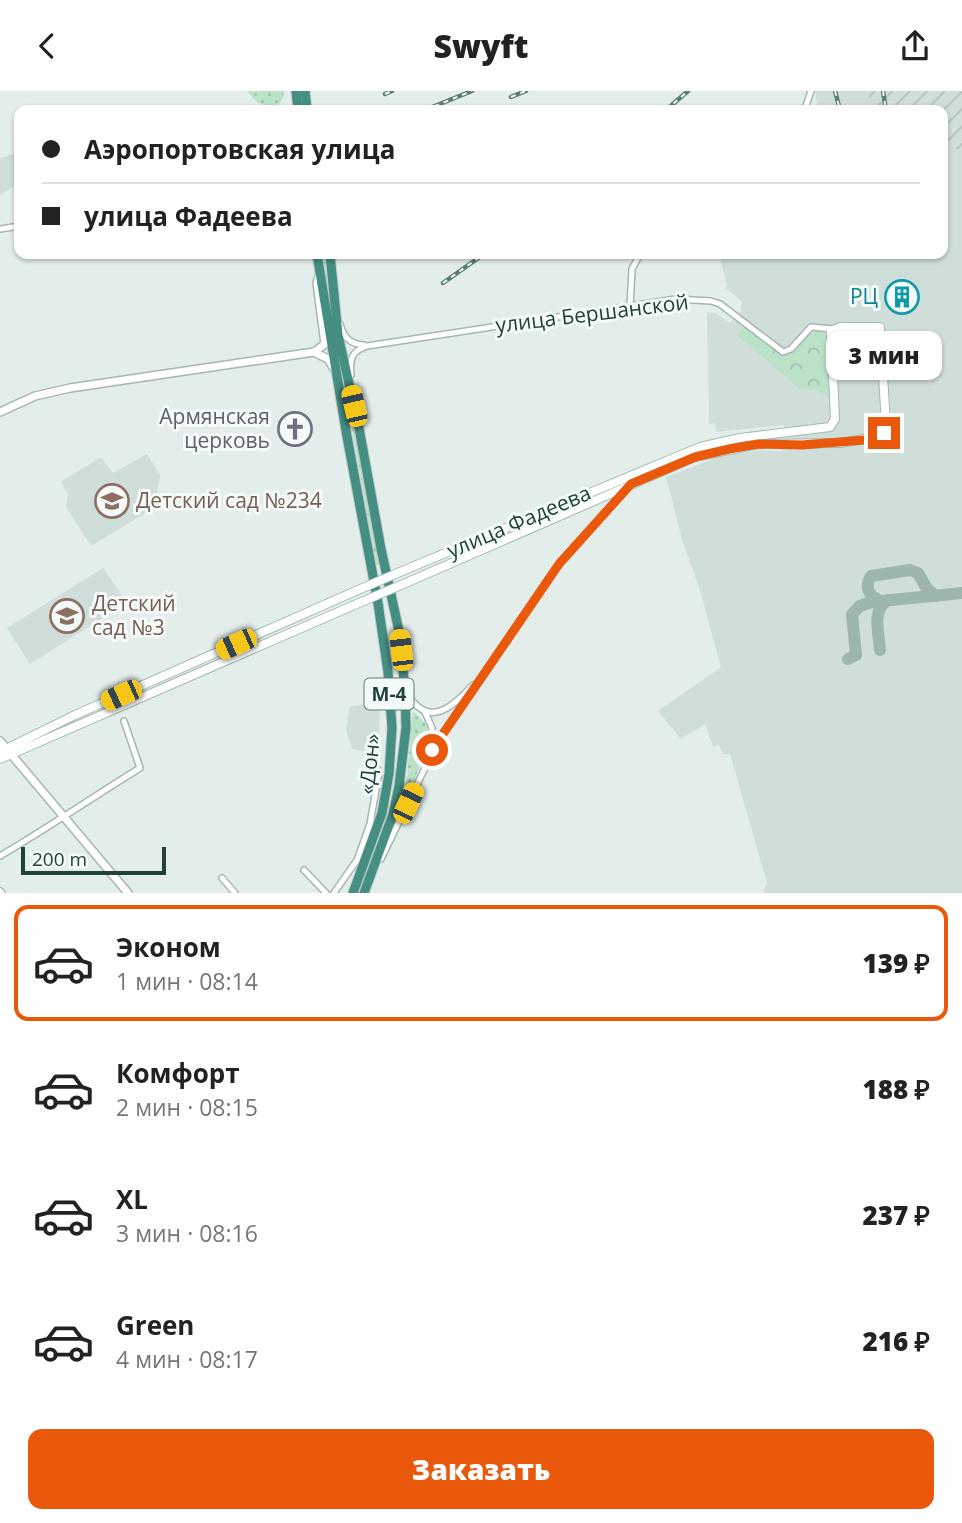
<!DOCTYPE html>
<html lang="ru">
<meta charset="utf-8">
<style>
:root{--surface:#fff;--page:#f6f6f6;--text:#222;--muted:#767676;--line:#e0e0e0;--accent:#ea580c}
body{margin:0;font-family:"Open Sans",sans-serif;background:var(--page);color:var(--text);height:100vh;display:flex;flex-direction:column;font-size:26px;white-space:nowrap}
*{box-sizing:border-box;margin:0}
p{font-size:23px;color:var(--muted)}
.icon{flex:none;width:38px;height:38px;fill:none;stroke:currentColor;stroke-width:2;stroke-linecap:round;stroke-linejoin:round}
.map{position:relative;height:802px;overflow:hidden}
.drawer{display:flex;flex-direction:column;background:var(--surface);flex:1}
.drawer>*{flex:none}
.banner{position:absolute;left:14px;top:14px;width:934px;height:154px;border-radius:14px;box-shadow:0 2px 5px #0004;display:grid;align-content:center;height:154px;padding:0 28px;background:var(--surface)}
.scale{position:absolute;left:21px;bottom:18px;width:145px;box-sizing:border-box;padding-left:7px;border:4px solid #20423b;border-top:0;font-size:19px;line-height:24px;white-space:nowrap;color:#20423b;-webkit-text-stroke:5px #f4faf7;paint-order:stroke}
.end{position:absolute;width:32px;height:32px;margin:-16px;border:9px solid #ea580c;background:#fff;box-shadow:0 0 0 4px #fff}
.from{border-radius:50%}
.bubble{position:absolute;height:49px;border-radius:14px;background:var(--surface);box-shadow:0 2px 5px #0004;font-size:23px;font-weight:800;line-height:49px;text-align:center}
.car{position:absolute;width:21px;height:42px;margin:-21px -10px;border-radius:9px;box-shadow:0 0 5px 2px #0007;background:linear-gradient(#f5c518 24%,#345 0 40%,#f5c518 0 76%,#345 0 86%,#f5c518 0)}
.banner b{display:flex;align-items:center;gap:24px;height:66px;font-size:26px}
.banner b+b{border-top:2px solid var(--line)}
.banner i{width:18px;height:18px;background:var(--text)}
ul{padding:12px 0 0;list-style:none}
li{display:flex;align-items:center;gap:21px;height:116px;margin:0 14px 10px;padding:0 14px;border:4px solid transparent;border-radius:14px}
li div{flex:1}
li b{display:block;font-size:26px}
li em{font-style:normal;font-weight:800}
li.on{border-color:var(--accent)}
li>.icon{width:63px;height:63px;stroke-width:1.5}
.cta{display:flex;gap:14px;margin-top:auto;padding:14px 28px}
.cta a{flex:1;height:80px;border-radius:14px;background:var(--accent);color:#fff;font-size:28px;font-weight:800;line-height:80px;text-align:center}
header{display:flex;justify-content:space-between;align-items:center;height:91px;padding:0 28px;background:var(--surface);font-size:32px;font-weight:800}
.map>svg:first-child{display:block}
</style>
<header><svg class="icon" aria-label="back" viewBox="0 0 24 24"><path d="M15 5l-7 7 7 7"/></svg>Swyft<svg class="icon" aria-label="share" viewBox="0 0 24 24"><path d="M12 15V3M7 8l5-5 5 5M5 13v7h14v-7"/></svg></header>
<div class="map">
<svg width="962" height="802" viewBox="0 0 962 802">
<defs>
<pattern id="industrial-furrows" width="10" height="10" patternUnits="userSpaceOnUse" patternTransform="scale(1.75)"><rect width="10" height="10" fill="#d0ded9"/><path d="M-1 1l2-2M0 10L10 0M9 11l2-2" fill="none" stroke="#b2c0bb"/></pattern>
<pattern id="grass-dots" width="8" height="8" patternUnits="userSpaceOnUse" patternTransform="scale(1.75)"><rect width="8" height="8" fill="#b9e2c7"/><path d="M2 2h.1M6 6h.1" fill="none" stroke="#9fc3ac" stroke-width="1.8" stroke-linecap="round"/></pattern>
<pattern id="park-crowns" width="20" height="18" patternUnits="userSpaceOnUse" patternTransform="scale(1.75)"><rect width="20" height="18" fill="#b9e2c7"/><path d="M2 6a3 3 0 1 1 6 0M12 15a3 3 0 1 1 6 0" fill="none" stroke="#9fc3ac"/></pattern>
</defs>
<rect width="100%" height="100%" fill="#e3eeea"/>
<g fill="#d0ded9">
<path d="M815,0h147v802h-199l4,-10 -37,-129h-7l-4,-9 -6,2 -8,-23 -24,15 -23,-28 63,-44 -22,-80 -16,-44 -17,-66 55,-21 39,-6 22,1 3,-8 -1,-18 -68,7 -1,-9 -6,1 -2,-112 10,2 13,9 10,-10 2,-11 -16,-14 1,-2 -8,-32h224v-144h-125z"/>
<path d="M19,61v31l-19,12v-37z"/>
<path d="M147,363l13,21 -5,32 -64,39 -25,-39 2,-13 -7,-12 40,-25 12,16z"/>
<path d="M103,477l24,35 -97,61 -23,-36z"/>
<path d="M380,611l-1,44 -4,7 -23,-4 -6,-19 3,-21 2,-3z"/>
</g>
<path fill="url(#industrial-furrows)" d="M868,0h94v58l-19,1v-40h-71z"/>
<g fill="url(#grass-dots)">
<path d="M248,0h36c-2,26 -28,16 -36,0z"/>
<path d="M321,163h6l54,310 -3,1 -2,-1z"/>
<path d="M413,620l13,13 5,18 -39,88 15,-53z"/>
</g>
<path fill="url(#park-crowns)" d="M745,236c14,10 30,29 48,25 10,-9 16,-22 32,-22l5,67 -16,-8h-14l-63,-54z"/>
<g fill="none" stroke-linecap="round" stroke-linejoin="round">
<g stroke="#9eb6b0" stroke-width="12">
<path d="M882,510c-13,-3 -18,-14 -11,-25l39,-6 8,3 9,16 9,7"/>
<path d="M880,559c-1,-16 -9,-41 8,-50"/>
<path d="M848,568l8,-4 -4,-41 8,-8 11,-4 91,-9"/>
</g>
<g stroke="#a5b7b2" stroke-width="8">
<g id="minor">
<path d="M801,19l5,-4 5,-15"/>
<path d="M0,138l19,-3"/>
<path d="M630,215l2,-37 8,-15"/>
<path d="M340,233c4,14 10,20 24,21"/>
<path d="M351,284c-2,-16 1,-24 16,-29l309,-47 35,2 9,3 63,48 8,-3 20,-22 22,2"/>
<path d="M407,602c21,36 45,15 66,-8"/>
<path d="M425,621l7,16v18"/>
<path d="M0,765c48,-28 93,-59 140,-88l-16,-47"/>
<path d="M381,768l58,-120 120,-175 72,-80 7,-11"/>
<path d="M304,779l22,23"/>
<path d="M222,787l13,15"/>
<path d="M0,800l2,2"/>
<path d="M334,802l23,-33 13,-36 9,-52 -7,-13"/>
</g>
</g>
<g stroke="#a5b7b2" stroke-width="10">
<g id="tertiary">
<path d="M314,261l14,7 6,10"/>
<path d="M0,321l35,-16 35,-8 244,-36 11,-8 -8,-61 2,-7"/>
<path d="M0,650l128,152"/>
</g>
</g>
<g stroke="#9fbbb3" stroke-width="10">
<g id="secondary">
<path d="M407,478l293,-122 40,-9 90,-11 5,-8 -4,-88 10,-4h39l6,97 -4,12 -42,7 -82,1 -63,13 -287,125"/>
<path d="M0,661l75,-37 283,-125"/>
<path d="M0,668l359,-156"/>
</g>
</g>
<g stroke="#c1cac8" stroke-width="11">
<g id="trunk">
<path d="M296,0l2,19"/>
<path d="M305,0l2,19"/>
<path d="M317,163l29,177 32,172 10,69 4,56 -3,46 -7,39 -29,80"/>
<path d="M330,163l8,81 21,93 22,121 18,82 6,59 1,38 -7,58 -6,28 -29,79"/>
</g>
</g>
<use href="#minor" stroke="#fff" stroke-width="5"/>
<use href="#tertiary" stroke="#fff" stroke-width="7"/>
<use href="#secondary" stroke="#fff" stroke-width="8"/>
<use href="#trunk" stroke="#458e82" stroke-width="9"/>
<g stroke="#5a7d76" stroke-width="4.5">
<g id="rail">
<path d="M835,0l5,19"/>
<path d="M883,0l3,19"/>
<path d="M385,3l7,-3"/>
<path d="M511,6l15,-6"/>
<path d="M425,19l47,-19"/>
<path d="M666,19l22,-19"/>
<path d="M443,192l41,-29"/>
</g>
</g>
<use href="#rail" stroke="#f4faf7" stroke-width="2" stroke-dasharray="5" stroke-linecap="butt"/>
<g stroke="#9fbbb3" stroke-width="10" stroke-linecap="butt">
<g id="secondary-bridge">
<path d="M358,499l49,-21"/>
<path d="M359,512l49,-21"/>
</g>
</g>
<use href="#secondary-bridge" stroke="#fff" stroke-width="8"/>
</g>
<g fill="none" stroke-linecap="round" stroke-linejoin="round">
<path stroke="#ea580c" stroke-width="9" d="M432,659l127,-186 72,-80 64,-27 34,-8 29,-5 44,1 75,-6 7,-6"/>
</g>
<defs>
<g id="building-ring" transform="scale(1.75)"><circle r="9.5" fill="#f4faf7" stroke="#0f9aa8" stroke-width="1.5"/><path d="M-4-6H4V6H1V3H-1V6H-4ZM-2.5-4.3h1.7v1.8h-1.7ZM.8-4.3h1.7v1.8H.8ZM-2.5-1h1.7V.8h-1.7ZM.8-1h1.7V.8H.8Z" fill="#0f9aa8"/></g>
<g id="church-ring" transform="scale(1.75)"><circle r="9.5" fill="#f4faf7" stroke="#6b7280" stroke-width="1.5"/><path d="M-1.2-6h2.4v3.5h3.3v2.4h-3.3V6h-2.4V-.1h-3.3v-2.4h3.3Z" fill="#6b7280"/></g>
<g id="school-ring" transform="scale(1.75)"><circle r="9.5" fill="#f4faf7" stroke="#8d6e63" stroke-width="1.5"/><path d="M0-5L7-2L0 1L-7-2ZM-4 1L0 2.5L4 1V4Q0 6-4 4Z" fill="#8d6e63"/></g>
</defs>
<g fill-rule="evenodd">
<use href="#building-ring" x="902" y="206"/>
<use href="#church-ring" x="295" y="338"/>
<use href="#school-ring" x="112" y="410"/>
<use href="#school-ring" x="67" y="525"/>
</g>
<g text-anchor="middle" stroke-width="6" stroke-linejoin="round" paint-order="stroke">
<rect fill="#f4faf7" stroke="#607973" stroke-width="2" x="364.5" y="587.5" width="49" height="31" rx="5"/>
<g font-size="19" font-weight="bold" fill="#20423b">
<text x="389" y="610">М-4</text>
</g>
<g font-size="21" fill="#0d838f" stroke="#f4faf7" text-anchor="end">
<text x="878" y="213">РЦ</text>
</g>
<g font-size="21" fill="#20423b" stroke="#f4faf7">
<text transform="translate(592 223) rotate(-7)" y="7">улица Бершанской</text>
<text transform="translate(519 431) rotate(-23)" y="7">улица Фадеева</text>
<text transform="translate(370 673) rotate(-84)" y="7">«Дон»</text>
</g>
<g font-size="21" fill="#5b616d" stroke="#f4faf7" text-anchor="end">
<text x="270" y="333">Армянская<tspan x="270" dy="24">церковь</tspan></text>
</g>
<g font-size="21" fill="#785e54" stroke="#f4faf7" text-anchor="start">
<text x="136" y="417">Детский сад №234</text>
<text x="92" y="520">Детский<tspan x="92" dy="24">сад №3</tspan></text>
</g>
</g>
</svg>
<div class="scale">200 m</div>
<i class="end from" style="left:432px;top:659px"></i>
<i class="end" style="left:884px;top:342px"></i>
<div class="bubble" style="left:826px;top:240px;width:116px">3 мин</div>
<i class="car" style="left:354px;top:315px;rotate:347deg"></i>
<i class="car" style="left:236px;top:553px;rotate:246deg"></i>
<i class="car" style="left:401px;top:559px;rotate:353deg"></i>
<i class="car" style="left:121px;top:604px;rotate:246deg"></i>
<i class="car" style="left:408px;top:712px;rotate:25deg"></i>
<div class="banner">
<b><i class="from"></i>Аэропортовская улица</b>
<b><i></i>улица Фадеева</b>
</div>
</div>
<section class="drawer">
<ul>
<li class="on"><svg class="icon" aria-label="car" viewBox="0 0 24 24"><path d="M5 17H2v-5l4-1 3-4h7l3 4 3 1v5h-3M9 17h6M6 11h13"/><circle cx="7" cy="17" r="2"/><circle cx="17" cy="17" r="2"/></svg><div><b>Эконом</b><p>1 мин · 08:14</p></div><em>139 ₽</em></li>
<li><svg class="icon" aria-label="car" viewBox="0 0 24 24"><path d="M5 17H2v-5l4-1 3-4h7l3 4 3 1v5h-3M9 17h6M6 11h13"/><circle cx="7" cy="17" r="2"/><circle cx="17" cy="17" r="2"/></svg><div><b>Комфорт</b><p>2 мин · 08:15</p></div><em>188 ₽</em></li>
<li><svg class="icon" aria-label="car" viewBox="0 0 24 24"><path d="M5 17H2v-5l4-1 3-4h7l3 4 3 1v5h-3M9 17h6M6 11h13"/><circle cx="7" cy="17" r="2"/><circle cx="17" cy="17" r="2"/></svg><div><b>XL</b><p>3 мин · 08:16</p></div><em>237 ₽</em></li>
<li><svg class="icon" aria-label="car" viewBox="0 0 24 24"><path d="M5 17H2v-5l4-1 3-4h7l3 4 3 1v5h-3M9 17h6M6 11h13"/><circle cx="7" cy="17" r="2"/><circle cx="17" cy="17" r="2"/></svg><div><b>Green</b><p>4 мин · 08:17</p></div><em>216 ₽</em></li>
</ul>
<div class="cta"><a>Заказать</a></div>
</section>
